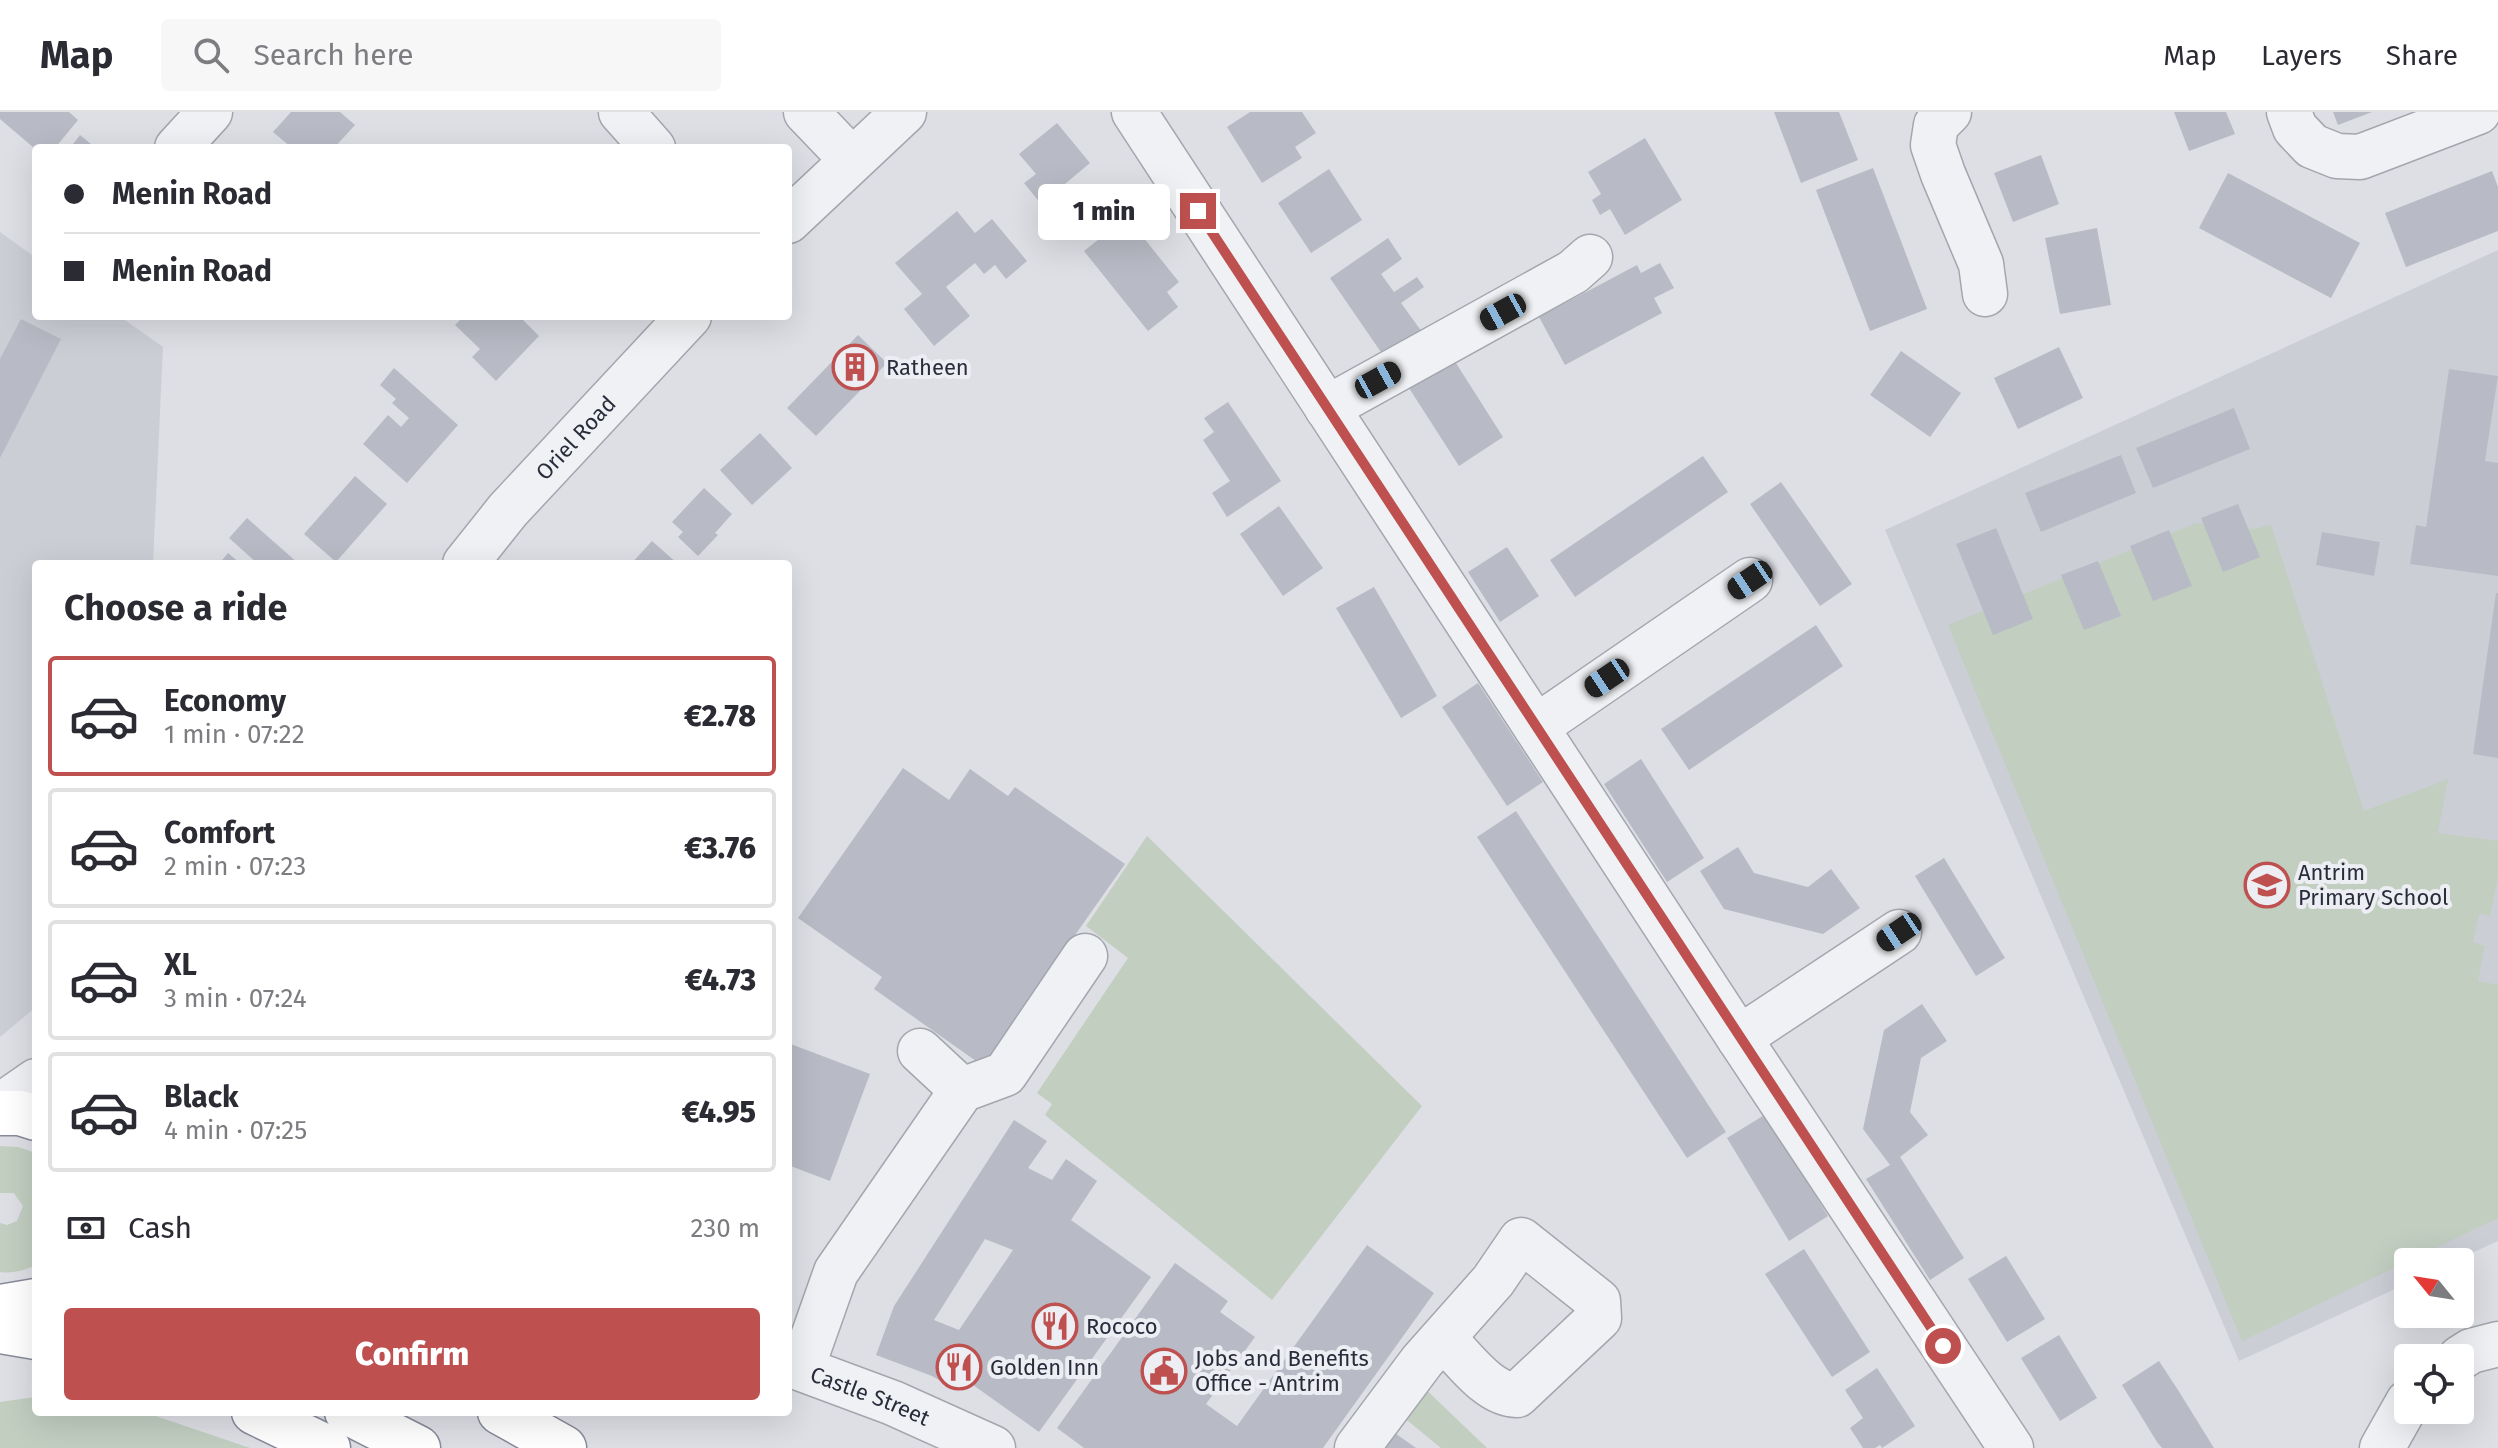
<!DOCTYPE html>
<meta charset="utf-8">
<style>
:root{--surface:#fff;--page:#f7f7f7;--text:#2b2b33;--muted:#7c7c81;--line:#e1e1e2;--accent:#be514f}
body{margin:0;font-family:"Fira Sans",sans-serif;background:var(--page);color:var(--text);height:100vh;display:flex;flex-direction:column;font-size:30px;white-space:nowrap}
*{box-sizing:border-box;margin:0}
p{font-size:26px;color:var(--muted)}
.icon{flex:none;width:44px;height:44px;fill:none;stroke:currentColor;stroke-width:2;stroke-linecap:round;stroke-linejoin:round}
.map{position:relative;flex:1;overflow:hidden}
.drawer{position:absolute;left:32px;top:448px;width:760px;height:856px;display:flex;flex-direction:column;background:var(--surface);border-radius:8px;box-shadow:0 8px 32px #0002}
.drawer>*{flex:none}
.banner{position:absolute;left:32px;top:32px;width:760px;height:176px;border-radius:8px;box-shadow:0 8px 32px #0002;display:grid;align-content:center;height:176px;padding:0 32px;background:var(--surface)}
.needle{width:52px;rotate:300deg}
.tools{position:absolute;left:2394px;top:1136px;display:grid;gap:16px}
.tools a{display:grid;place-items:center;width:80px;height:80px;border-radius:8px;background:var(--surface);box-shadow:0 8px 32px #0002;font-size:40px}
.end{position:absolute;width:36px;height:36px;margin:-18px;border:10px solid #be514f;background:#fff;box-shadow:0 0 0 4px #fff}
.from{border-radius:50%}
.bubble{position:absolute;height:56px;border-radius:8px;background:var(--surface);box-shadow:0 8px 32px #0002;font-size:26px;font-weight:800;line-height:56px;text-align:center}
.car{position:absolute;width:24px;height:48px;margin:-24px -12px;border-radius:10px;box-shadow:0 0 6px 2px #0007;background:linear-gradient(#222 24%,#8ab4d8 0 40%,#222 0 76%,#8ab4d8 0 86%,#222 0)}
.banner b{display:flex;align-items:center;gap:28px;height:76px;font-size:30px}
.banner b+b{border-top:2px solid var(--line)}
.banner i{width:20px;height:20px;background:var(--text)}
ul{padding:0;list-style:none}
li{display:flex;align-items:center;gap:24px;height:120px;margin:0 16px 12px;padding:0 16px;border:4px solid var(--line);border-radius:8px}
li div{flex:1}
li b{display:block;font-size:30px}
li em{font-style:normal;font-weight:800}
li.active{border-color:var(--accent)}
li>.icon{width:72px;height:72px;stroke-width:1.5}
h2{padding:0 32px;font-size:36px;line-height:96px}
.pay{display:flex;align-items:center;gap:20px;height:88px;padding:0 32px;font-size:30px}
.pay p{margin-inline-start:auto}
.action{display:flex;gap:16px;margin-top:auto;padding:16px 32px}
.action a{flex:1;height:92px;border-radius:8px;background:var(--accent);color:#fff;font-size:32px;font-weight:800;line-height:92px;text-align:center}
header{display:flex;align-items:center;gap:48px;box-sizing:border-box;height:112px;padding:0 40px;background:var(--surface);border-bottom:2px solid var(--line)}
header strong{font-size:38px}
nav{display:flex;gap:44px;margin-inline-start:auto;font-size:28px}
.search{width:560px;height:72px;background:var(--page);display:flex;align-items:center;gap:20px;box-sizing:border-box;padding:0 28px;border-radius:8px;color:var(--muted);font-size:30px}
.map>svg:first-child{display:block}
</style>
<header>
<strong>Map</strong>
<div class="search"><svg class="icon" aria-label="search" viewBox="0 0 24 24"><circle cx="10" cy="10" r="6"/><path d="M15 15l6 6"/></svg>Search here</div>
<nav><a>Map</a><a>Layers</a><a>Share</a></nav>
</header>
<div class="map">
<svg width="2498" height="1336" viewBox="0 0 2498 1336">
<rect width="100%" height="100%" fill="#dedfe5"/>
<g fill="#ccced6">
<path d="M0,120l36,26v58h83l44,31 -10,217h-117v443l-36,30z"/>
<path d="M2498,138v991l-46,21h-44v21l-169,78 -354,-831z"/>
</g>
<g fill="#c1cec0">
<path d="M2196,411l58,6 17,-4 93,286 84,-32 -10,54 60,8v35l-8,40 -11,-2 -6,28 12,4 -7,35 20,4v233l-256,123 -294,-716z"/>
<path d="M1147,724l275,270 -150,194 -227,-185 7,-11 -15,-11 91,-135 -42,-32z"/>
<path d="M0,1034l18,1 18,6v112c-10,5 -24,9 -36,7v-49l7,2 10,-4 6,-15 -9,-13h-14z"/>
<path d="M1418,1270l69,66h-46l-44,-36z"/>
<path d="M35,1285l1,15h108l106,36h-250v-46z"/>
</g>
<g fill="#b8bbc5" fill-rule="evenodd">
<path d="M0,0h69l9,8 -23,28h-21l-34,-29z"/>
<path d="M291,0h49l15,13 -21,23h-42l-19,-16z"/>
<path d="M1250,0h52l14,21 -21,14 7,11 -40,25 -35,-56z"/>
<path d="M1774,0h65l19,48 -57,23z"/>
<path d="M2174,0h52l9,22 -46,17z"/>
<path d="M2333,0h39l-34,13z"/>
<path d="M1057,11l33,40 -49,41 -17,-21 12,-9 -17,-20z"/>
<path d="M80,23l16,13h-26z"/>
<path d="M1645,26l37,62 -57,35 -15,-26 -10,6 -8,-15 9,-6 -13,-22z"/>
<path d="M2041,43l18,49 -46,18 -19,-49z"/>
<path d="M1873,56l54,141 -57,22 -54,-141z"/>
<path d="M1329,57l33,51 -51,33 -33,-50z"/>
<path d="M2492,59l6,16v44l-92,36 -21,-54z"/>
<path d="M2228,61l132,70 -29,55 -132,-70z"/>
<path d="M957,99l18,22 17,-14 35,42 -21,18 -11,-14 -11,9 -9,-11 -29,24 24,29 -36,30 -30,-37 18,-15 -27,-31z"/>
<path d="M1127,105l52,65 -12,10 11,15 -30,24 -64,-80z"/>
<path d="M2097,116l14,77 -51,9 -15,-76z"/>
<path d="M1388,126l14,21 -21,15 13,18 23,-15 7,10 -23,16 21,29 -37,26 -55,-80z"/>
<path d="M1660,151l14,25 -20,10 8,15 -97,52 -26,-48 98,-52 4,8z"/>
<path d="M464,204h55l20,20 -43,45 -24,-24 8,-8 -25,-24z"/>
<path d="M21,207l40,20 -61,119v-99z"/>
<path d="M858,223l29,28 -71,73 -29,-28z"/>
<path d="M2059,235l24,51 -65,31 -24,-51z"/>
<path d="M1901,239l60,42 -31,44 -60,-42z"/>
<path d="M1454,248l49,77 -44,29 -50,-78z"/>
<path d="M394,256l64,57 -51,58 -44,-39 25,-29 13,12 8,-9 -17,-15 4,-4 -16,-14z"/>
<path d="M2449,257l49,7 -13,85 13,2v113l-88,-12 6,-39 10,2z"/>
<path d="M1228,290l53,79 -54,36 -15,-24 18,-12 -27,-41 11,-8 -10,-14z"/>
<path d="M2234,296l16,41 -97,39 -17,-40z"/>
<path d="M760,321l32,35 -40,37 -32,-35z"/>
<path d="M2121,343l15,38 -95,39 -16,-39z"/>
<path d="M1703,344l25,36 -153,105 -25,-37z"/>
<path d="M355,364l32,28 -51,58 -32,-28z"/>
<path d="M1781,370l71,102 -32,22 -70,-102z"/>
<path d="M704,376l28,26 -17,19 3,2 -20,21 -20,-19 5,-5 -11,-10z"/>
<path d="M2238,392l22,53 -37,15 -22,-54z"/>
<path d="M1279,394l44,62 -40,28 -43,-62z"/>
<path d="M247,406l52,46h-41l-29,-26z"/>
<path d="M1996,416l37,91 -40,16 -37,-91z"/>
<path d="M2169,418l23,56 -39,15 -23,-55z"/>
<path d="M2322,420l58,10 -6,34 -58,-11z"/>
<path d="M652,429l26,23h-47z"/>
<path d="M1507,435l32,49 -39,26 -32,-50z"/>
<path d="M228,441l13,11h-22z"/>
<path d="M2098,449l23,55 -37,14 -23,-55z"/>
<path d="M1374,475l63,109 -36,22 -65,-110z"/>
<path d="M2496,481h2v165l-25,-4z"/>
<path d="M1816,513l27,41 -154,104 -28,-41z"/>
<path d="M1478,571l65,99 -36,24 -65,-99z"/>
<path d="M1641,647l63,99 -37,24 -63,-98z"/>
<path d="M903,656l46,32 21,-31 38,27 7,-9 110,77 -142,202 -109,-77 8,-12 -84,-59z"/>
<path d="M1516,699l210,321 -39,26 -210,-321z"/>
<path d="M1738,735l16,26 54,14 23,-18 29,39 -37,26 -99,-25 -24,-38z"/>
<path d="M1944,746l61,100 -29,18 -61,-100z"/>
<path d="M1922,892l25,37 -26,17 -11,54 18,23 -28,22 64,101 -34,22 -64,-101 24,-14 -27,-36 21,-99z"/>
<path d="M788,931l82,31 -40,107 -42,-16z"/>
<path d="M1766,1002l62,102 -39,25 -62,-103z"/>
<path d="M1014,1008l33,21 -19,27 24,12 14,-21 31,22 -26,39 80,57 -112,155 -80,-57 -8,12 -19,-11 -56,-21 18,-49zM985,1127l28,11 -54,80 -25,-10z"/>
<path d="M1367,1133l67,48 -111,155h-239l-27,-20 118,-165 53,38 -8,11 35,25 -49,67 31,22z"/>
<path d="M1804,1137l66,103 -38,25 -67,-103z"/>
<path d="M2006,1144l39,63 -38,23 -39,-63z"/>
<path d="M2059,1223l38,63 -37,23 -39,-63z"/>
<path d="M2159,1249l19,29 36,58h-52l-5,-6 -35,-57z"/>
<path d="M1877,1256l38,58 -33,22 -2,-3 -5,3h-12l-13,-20 13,-10 -18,-28z"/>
<path d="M1392,1319l24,17h-36z"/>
</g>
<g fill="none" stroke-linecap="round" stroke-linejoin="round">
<g stroke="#a4a6ae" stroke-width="47">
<g id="minor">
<path d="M621,0l32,36"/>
<path d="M806,0l46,48"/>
<path d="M1134,0l605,926 272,410"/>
<path d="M1949,0l-13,13 -3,20 10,29 38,90 4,30"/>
<path d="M2289,0l6,16 17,18 25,10 23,1 118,-45"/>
<path d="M177,36l33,-36"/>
<path d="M788,109l116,-109"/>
<path d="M1327,296l246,-136 17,-15"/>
<path id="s1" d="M465,452l43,-54 181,-194"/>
<path d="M1536,615l214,-147"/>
<path d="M1739,926l160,-106"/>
<path d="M920,939l42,39"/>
<path d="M0,994l36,-25"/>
<path d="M2460,1246l11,-7 27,-7"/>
<path id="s2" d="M788,1252l105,39 100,45"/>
<path d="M802,1256l34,-96 126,-182 43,-16 80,-118"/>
<path d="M1357,1336l65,-87 71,-80 28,-41 77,61 1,17 -82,77c-29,0 -54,-38 -74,-57"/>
<path d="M2382,1336l26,-46"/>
</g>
</g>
<g stroke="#878b9a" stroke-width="47">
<g id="highway">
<path d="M0,1001h20l16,5"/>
<path d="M0,1195l36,-6"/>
<path d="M0,1219l36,6"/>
<path d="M254,1300l74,36"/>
<path d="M347,1300l71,36"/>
<path d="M500,1300l64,36"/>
</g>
</g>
<use href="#minor" stroke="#f0f1f4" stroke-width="44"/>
<use href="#highway" stroke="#fff" stroke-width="44"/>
</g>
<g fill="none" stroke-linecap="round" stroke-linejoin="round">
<path stroke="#be514f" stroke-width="10" d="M1198,99l745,1135"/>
</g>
<defs>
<g id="building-ring" transform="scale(2.3)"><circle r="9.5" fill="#edeef3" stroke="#be514f" stroke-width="1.5"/><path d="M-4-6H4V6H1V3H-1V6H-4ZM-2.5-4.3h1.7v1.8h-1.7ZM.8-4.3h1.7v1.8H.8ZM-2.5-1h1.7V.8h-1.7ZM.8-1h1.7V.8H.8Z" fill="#be514f"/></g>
<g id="school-ring" transform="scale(2.3)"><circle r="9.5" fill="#edeef3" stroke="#be514f" stroke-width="1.5"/><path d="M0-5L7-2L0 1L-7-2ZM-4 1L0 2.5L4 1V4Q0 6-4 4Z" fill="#be514f"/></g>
<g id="restaurant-ring" transform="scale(2.3)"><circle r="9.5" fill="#edeef3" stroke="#be514f" stroke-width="1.5"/><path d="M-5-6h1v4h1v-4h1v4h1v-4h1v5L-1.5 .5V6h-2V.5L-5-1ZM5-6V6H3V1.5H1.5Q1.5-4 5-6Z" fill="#be514f"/></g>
<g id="civic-ring" transform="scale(2.3)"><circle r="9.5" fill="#edeef3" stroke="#be514f" stroke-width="1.5"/><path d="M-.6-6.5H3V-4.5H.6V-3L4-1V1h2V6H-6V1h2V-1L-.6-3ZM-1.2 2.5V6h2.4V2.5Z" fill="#be514f"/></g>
</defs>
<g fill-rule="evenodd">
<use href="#building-ring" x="855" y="255"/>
<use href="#school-ring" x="2267" y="773"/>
<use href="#restaurant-ring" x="1055" y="1214"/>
<use href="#restaurant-ring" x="959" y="1255"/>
<use href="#civic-ring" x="1164" y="1259"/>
</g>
<g text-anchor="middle" stroke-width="8" stroke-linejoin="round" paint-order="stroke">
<g font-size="22" fill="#292c3a" stroke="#edeef3" text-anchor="start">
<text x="886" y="263">Ratheen</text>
<text x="2298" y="768">Antrim<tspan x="2298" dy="25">Primary School</tspan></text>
<text x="1086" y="1222">Rococo</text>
<text x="1195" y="1254">Jobs and Benefits<tspan x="1195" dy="25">Office - Antrim</tspan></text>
<text x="990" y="1263">Golden Inn</text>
</g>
<g font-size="22" fill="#292c3a" stroke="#edeef3">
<text dy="8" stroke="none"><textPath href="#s1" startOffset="168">Oriel Road</textPath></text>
<text dy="8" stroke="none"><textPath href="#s2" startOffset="88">Castle Street</textPath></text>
</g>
</g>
</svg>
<div class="tools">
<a><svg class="needle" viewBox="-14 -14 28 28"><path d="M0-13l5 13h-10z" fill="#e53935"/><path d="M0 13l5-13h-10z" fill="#7c7c81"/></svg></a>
<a><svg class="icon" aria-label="locate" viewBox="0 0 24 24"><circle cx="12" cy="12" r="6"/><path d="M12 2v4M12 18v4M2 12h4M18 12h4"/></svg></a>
</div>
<i class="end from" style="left:1943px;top:1234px"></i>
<i class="end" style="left:1198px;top:99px"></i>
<div class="bubble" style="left:1038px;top:72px;width:132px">1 min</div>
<i class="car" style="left:1503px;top:200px;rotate:241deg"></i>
<i class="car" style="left:1378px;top:268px;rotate:61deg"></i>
<i class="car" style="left:1750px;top:468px;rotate:236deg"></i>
<i class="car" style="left:1607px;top:566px;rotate:236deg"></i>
<i class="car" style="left:1899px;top:820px;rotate:236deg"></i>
<div class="banner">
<b><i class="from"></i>Menin Road</b>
<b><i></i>Menin Road</b>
</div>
<section class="drawer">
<h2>Choose a ride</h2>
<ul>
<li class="active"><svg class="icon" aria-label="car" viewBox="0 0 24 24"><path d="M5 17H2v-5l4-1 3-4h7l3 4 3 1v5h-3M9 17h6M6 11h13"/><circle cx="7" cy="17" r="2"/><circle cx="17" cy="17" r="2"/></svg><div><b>Economy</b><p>1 min · 07:22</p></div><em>€2.78</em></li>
<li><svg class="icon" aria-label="car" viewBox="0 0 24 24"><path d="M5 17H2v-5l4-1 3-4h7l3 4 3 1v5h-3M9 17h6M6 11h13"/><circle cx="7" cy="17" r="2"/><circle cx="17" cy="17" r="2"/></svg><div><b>Comfort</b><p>2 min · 07:23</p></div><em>€3.76</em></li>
<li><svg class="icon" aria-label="car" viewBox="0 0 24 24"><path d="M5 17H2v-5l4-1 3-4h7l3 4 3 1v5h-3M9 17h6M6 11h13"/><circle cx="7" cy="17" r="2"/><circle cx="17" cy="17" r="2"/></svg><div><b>XL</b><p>3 min · 07:24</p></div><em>€4.73</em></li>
<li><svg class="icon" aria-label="car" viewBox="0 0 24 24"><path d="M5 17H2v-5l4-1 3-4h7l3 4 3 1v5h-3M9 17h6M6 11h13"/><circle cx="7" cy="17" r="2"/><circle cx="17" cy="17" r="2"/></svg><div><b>Black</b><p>4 min · 07:25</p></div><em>€4.95</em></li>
</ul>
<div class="pay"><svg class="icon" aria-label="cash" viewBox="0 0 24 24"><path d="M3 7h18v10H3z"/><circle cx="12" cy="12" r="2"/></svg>Cash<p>230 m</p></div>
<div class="action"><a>Confirm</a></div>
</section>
</div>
